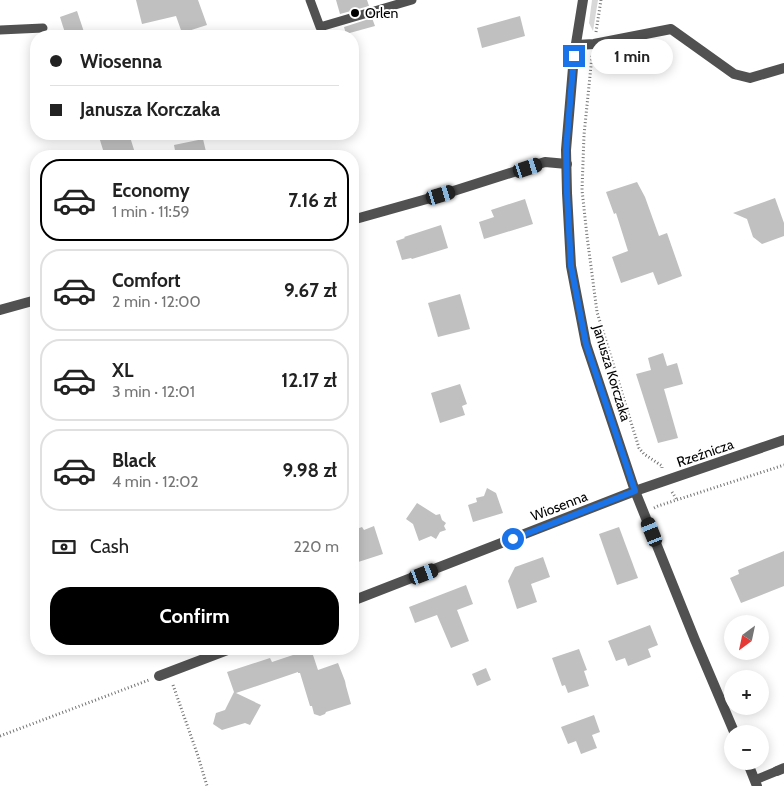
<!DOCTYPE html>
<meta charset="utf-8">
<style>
:root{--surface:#fff;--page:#f2f2f2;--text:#222;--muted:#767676;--line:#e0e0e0;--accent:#000}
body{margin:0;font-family:Cabin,sans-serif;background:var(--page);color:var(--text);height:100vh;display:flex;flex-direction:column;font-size:19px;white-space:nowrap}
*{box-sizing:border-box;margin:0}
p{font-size:16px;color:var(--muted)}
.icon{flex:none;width:28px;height:28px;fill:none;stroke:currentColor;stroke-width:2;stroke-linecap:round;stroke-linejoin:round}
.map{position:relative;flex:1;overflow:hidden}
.panel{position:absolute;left:30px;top:150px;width:329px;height:505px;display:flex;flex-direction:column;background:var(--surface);border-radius:20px;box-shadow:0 2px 12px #0003}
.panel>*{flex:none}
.top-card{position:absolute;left:30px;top:30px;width:329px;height:110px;border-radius:20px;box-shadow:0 2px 12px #0003;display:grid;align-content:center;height:110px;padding:0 20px;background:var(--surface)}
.needle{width:32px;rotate:213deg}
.buttons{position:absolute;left:724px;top:615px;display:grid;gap:10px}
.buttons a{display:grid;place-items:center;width:45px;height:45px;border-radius:50%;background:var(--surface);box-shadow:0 2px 12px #0003;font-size:25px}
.end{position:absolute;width:22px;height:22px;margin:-11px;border:6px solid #1a73e8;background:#fff;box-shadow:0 0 0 2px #fff}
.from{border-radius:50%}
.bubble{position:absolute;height:35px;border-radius:18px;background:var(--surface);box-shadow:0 2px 12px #0003;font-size:16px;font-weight:700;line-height:35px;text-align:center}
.car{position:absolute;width:15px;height:30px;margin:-15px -8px;border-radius:6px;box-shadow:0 0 4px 1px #0007;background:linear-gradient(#222 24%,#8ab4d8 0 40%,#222 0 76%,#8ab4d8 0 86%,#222 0)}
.top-card b{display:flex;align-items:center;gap:18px;height:48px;font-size:19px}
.top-card b+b{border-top:1px solid var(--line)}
.top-card i{width:12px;height:12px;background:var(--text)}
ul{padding:9px 0 0;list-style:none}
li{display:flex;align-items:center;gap:15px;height:82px;margin:0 10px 8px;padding:0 10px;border:2px solid var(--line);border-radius:20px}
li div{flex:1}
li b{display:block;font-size:19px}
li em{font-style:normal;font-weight:700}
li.current{border-color:var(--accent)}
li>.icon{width:45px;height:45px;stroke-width:1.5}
.pay{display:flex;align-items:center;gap:12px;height:55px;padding:0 20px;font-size:19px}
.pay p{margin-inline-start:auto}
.action{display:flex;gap:10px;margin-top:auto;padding:10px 20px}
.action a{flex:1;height:58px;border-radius:20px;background:var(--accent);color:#fff;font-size:20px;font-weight:700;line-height:58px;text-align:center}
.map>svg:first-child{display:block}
</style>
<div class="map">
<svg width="784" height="786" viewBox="0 0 784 786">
<rect width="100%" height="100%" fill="#fff"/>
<path fill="#d8d8d8" d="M592,0h6l-5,31 -4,-8z"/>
<g fill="#c0c0c0">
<path d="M136,0h62l9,25 -25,8 -6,-17 -34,8z"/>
<path d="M336,0h31l2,6 -29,8z"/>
<path d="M77,11l7,21 -13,4h-5l-6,-19z"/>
<path d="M520,16l5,20 -43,12 -5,-20z"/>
<path d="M372,18l3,8 -29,8 -2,-7z"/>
<path d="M98,134h31l7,22h-31z"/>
<path d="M203,139l4,17h-31l-2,-11z"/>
<path d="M637,182l8,15 14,39 8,-3 15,43 -24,9 -5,-13 -32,11 -9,-26 16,-6 -12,-38 -2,1 -8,-22z"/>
<path d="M775,198l9,25v13l-22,8 -9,-7 -6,-18 -14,-6z"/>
<path d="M525,199l8,25 -49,15 -5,-17 15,-5 -3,-7z"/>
<path d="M441,225l7,23 -36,11 -1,-1 -9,2 -6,-19 9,-3 -1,-1z"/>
<path d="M460,294l10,35 -32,8 -10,-34z"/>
<path d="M663,353l4,13 10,-3 6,21 -19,5 14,49 -20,5 -22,-69 15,-4 -3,-12z"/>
<path d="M460,384l7,20 -5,2 3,9 -25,8 -9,-30z"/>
<path d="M487,488l9,5 7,20 -30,9 -5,-17 9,-3 -1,-4 8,-2z"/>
<path d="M417,503l19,12 4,-1 2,6 4,3 -2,3 2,4 -6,2 -4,7 -5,-3 -12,5 -6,-17 -7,-5z"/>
<path d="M374,526l9,28 -31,10v-27l2,-7 8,-3 2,3z"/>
<path d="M619,527l19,51 -21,7 -18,-51z"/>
<path d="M784,551v35l-43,17 -11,-25 9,-4 -1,-4z"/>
<path d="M543,557l7,20 -19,7 6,18 -20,7 -9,-28 7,-14z"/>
<path d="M466,585l7,19 -16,6 12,31 -18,7 -14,-33 -22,8 -6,-16z"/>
<path d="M650,625l8,20 -10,4 3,8 -23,9 -3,-8 -9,3 -8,-20z"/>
<path d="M311,649l7,21 20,-7 7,18 1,5 5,18 -25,8 -1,2 -5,2 -6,-2 -2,-8h-2l-10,-33h-2v-1l-62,21 25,12 -11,20 -5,-2 -23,7 -9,-6 3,-11 9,-3 9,-18 -7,-20 43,-14 2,4z"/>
<path d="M579,649l8,21 -3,1 5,15 -21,7 -3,-8 -3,1 -10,-28z"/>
<path d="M486,668l5,12 -14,6 -5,-12z"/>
<path d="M594,715l6,17 -8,3 5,13 -16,6 -5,-13 -8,3 -7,-17z"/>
</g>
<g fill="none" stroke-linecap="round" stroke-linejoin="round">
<g stroke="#737373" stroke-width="3" stroke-dasharray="1 2.5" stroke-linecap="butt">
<path d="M596,32l5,-32"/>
<path d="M592,56l-8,79 -2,55 5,46 10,76 42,136 5,6 18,12v2"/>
<path d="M672,492l5,8"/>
<path d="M654,508l4,-2 126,-41"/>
<path d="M173,685l25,71 9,30"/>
<path d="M0,736l149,-56"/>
</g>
<g stroke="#515151" stroke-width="9">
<path d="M310,0l10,27 92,-27"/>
<path d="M0,30l43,-2"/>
<path d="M755,780l22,-9"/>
</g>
<g stroke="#515151" stroke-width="10">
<path d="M576,45l18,-1 77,-15 63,45 16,4 34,-10"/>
<path d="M352,220l89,-25 104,-33 22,2"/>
<path d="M0,310l36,-10"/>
<path d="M352,601l283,-110 149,-51"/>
<path d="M159,676l71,-27"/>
<path d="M777,771l7,-3"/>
</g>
<g stroke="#515151" stroke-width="10">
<path d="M583,0l-9,56 -8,94 1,43 4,73 15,78 49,147 60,149 40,94"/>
<path d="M747,761l10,25"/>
</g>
</g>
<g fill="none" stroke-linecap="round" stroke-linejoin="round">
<path stroke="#1a73e8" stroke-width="6" d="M513,539l122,-48 -49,-147 -15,-78 -4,-73 -1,-43 8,-94"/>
</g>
<circle fill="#000" stroke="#fff" stroke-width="2" cx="355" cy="13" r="5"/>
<g text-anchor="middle" stroke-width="4" stroke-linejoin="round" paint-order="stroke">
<g font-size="14" fill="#000" stroke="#fff" text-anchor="start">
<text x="365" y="18">Orlen</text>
</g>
<g font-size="14" fill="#000" stroke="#fff">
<text transform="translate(612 373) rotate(73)" y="5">Janusza Korczaka</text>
<text transform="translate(705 453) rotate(-19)" y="5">Rzeźnicza</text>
<text transform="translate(559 506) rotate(-21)" y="5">Wiosenna</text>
</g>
</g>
</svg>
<div class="buttons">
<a><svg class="needle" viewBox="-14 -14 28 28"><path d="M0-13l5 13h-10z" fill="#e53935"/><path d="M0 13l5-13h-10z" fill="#767676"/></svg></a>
<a>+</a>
<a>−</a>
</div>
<i class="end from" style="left:513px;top:539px"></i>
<i class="end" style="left:574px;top:56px"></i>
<div class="bubble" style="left:591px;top:39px;width:82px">1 min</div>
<i class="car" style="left:528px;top:168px;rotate:72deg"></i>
<i class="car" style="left:441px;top:195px;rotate:73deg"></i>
<i class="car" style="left:652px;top:532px;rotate:338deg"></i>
<i class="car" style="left:424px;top:574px;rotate:69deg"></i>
<div class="top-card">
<b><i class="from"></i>Wiosenna</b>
<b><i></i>Janusza Korczaka</b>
</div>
<section class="panel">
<ul>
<li class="current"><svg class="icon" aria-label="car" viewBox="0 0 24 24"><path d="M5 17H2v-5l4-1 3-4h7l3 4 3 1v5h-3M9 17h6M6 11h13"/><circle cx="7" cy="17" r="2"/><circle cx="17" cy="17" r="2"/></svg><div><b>Economy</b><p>1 min · 11:59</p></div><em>7.16 zł</em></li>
<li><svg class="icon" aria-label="car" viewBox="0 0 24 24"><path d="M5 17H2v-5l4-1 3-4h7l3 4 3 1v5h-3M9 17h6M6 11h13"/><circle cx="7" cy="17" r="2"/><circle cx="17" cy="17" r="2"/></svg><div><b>Comfort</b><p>2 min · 12:00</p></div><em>9.67 zł</em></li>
<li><svg class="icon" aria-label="car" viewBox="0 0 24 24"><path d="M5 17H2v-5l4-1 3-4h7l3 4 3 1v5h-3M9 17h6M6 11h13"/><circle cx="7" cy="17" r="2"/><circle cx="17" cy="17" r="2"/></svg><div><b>XL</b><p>3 min · 12:01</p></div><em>12.17 zł</em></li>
<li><svg class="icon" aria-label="car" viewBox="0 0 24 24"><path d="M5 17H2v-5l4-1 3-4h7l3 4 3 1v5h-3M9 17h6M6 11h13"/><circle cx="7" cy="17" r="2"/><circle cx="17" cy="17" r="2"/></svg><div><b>Black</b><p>4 min · 12:02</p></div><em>9.98 zł</em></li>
</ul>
<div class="pay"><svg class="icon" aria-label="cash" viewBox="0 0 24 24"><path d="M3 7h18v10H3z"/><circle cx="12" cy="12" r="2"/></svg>Cash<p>220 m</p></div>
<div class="action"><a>Confirm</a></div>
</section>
</div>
